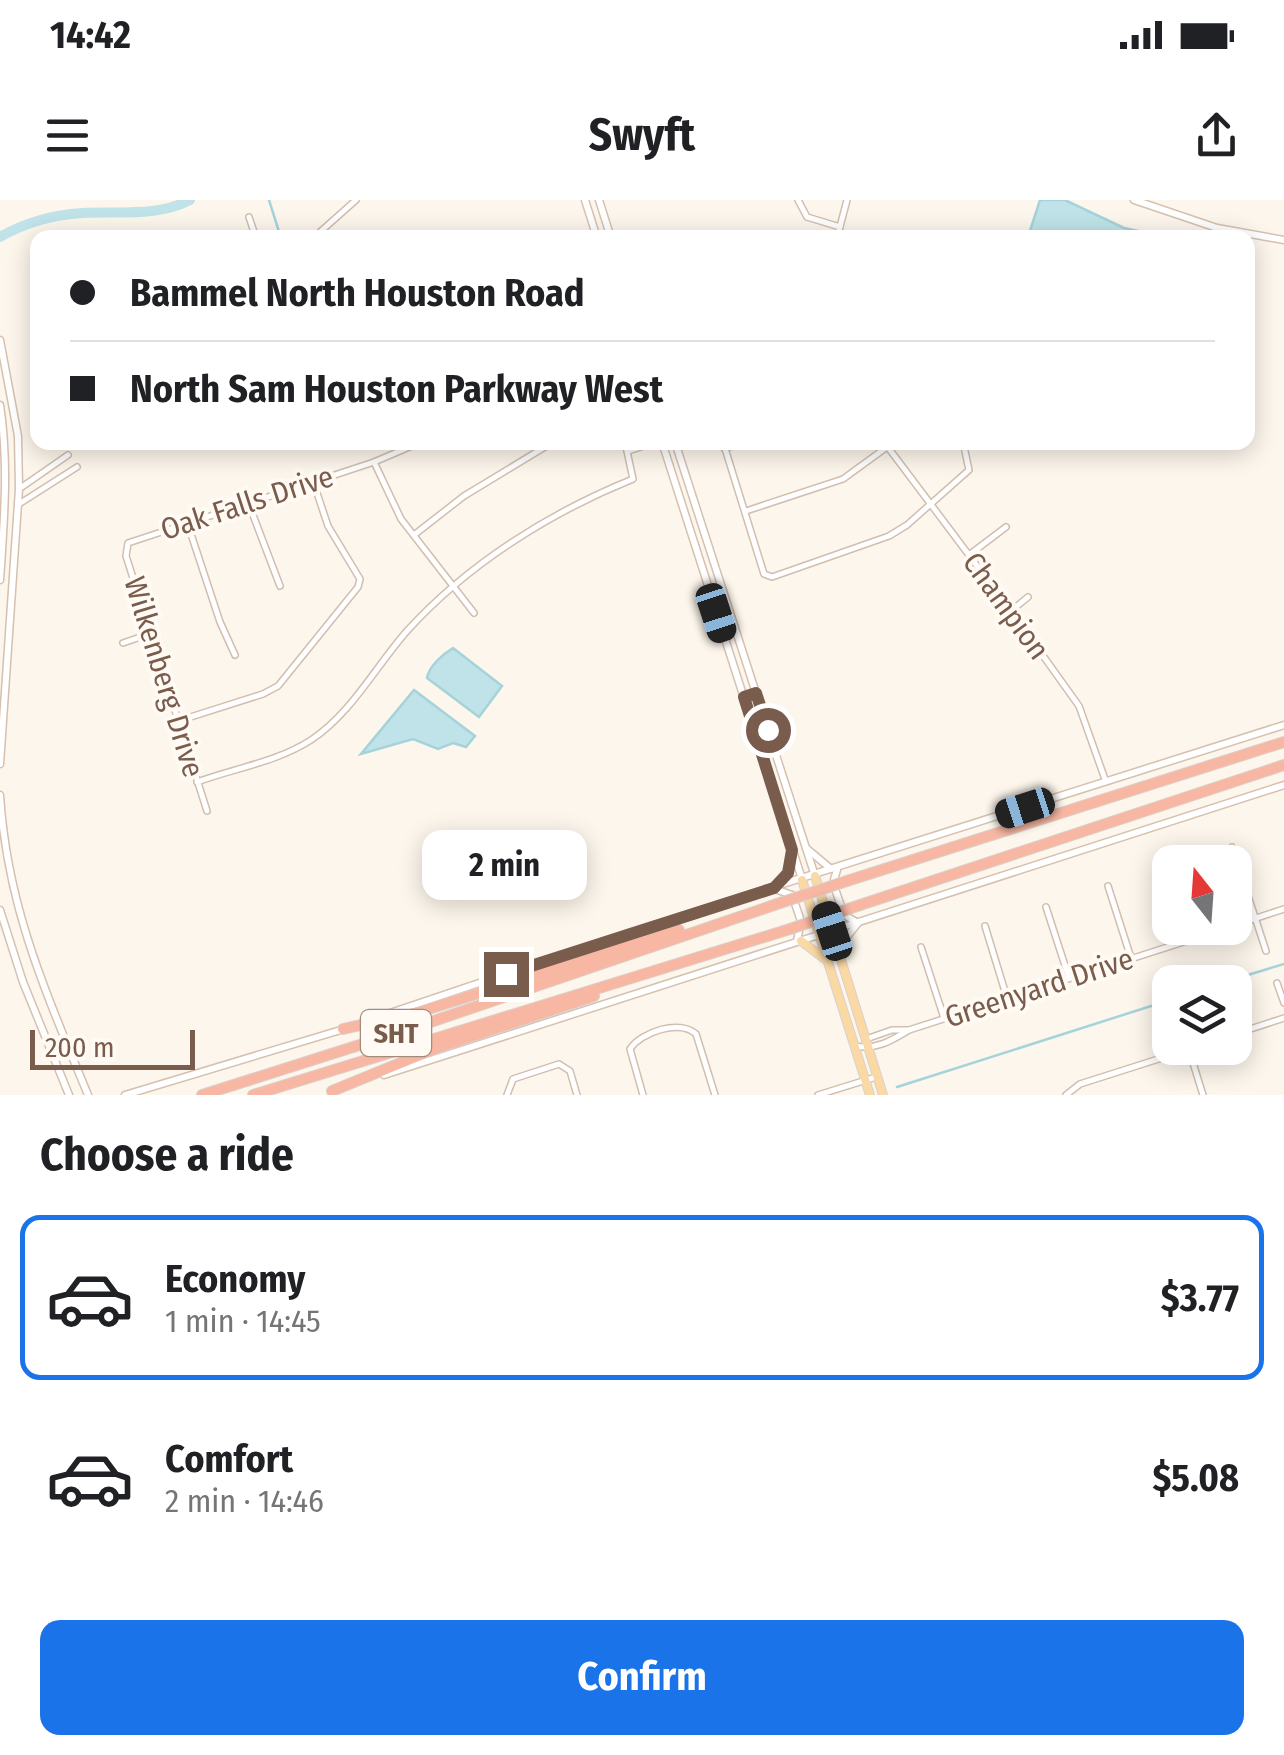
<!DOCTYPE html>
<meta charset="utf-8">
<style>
:root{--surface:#fff;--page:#f6f6f6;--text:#202124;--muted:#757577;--line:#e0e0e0;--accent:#1a73e8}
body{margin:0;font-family:"Fira Sans Condensed",sans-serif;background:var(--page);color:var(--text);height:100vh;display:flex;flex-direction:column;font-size:38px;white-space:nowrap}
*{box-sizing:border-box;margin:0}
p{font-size:32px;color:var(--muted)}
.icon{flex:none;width:55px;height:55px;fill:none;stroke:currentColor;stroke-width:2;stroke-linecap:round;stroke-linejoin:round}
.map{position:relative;height:895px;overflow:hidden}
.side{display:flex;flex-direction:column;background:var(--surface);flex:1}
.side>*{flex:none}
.top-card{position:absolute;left:30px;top:30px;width:1225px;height:220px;border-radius:20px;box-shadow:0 5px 25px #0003;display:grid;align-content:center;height:220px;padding:0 40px;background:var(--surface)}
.needle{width:65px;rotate:343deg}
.fabs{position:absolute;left:1152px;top:645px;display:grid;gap:20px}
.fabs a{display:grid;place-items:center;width:100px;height:100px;border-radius:20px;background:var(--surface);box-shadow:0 5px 25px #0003;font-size:50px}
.scale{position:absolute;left:30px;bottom:25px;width:165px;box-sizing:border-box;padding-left:10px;border:5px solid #7a5c4d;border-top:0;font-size:28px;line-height:35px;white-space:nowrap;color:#7a5c4d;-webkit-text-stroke:8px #fffaf3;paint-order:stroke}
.end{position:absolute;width:45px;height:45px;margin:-22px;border:12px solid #7a5c4d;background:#fff;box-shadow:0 0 0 5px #fff}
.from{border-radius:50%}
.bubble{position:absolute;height:70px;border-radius:20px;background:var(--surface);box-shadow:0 5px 25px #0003;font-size:32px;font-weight:700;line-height:70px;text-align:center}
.car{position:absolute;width:30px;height:60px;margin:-30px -15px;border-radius:12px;box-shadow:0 0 8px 2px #0007;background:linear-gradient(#222 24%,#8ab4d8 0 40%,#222 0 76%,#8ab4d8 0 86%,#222 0)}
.top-card b{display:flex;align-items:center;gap:35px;height:95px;font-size:38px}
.top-card b+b{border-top:2px solid var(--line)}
.top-card i{width:25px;height:25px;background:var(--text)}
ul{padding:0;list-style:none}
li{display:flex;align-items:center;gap:30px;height:165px;margin:0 20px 15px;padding:0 20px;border:5px solid transparent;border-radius:20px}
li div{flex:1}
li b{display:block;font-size:38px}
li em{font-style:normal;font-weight:700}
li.on{border-color:var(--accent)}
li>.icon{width:90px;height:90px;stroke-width:1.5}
h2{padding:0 40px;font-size:45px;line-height:120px}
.cta{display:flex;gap:20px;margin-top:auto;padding:20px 40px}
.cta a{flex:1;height:115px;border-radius:20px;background:var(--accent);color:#fff;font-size:40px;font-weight:700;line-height:115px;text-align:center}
.status{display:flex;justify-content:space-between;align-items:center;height:70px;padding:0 50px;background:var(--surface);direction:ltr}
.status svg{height:28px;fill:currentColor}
header{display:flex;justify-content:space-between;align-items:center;height:130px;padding:0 40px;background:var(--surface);font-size:45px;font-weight:700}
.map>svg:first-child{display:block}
</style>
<div class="status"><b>14:42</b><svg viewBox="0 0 49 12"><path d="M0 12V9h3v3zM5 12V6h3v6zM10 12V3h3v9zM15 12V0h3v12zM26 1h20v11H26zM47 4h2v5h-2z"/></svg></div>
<header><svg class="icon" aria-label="menu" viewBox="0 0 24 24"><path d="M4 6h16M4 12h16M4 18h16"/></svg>Swyft<svg class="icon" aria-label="share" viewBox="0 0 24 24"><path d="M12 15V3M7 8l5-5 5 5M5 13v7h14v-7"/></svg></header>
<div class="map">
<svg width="1284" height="895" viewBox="0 0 1284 895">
<rect width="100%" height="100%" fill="#fdf6ec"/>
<g fill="#bfe3e8" stroke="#a5d3da" stroke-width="2.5">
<path d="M1040,0h25l59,28 44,9h-140z"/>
<path d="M453,448l49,38 -23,31 -52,-39c2,-12 16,-24 26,-30z"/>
<path d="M414,490l61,46 -9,11 -13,-4 -15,6 -25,-10 -52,15z"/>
</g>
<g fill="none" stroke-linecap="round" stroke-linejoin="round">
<g stroke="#a5d3da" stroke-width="2.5">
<path d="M269,0l12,38"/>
<path d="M1225,782l59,-18"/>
<path d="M897,887l273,-87"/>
</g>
<path stroke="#bfe3e8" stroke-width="10" d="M0,37c26,-15 52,-22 82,-24 37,-2 75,4 108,-13"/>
<g stroke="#d1beb0" stroke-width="8">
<g id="minor">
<path d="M798,0l9,17 33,10"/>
<path d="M249,17l7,21"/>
<path d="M320,32l36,-32"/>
<path d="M837,38l10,-38"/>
<path d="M723,242l41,132 8,3 117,-41 18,-11 62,-55 -6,-28"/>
<path d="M884,242l127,169 68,95 27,76"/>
<path d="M724,248l25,-6"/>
<path d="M628,251l28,-9"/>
<path d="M374,262l27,57 73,94"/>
<path d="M19,289l49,-34"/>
<path d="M248,302l32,84"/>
<path d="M19,304l58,-37"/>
<path d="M746,311l97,-32 44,-32"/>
<path d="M187,322l33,100 15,33"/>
<path d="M414,335l50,-39 89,-54"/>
<path d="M969,355l37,-28"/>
<path d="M1011,411l17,-14"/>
<path d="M123,443l26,-9"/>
<path d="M178,521l85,-27 15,-8 80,-99 2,-8 -32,-53 -15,-45"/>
<path d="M197,582c38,-14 80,-20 114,-42 40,-26 65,-74 96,-109 61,-67 142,-118 226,-152l-8,-37"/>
<path d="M207,611l-81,-255 2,-13 246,-81 47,-20"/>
<path d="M1232,647l34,104"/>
<path d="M1170,667v1"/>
<path d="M1108,686l23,72"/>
<path d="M1046,707l23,71"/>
<path d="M1235,725l49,-16"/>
<path d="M985,726l22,72"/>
<path d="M1190,728l4,10"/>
<path d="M921,747l23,71"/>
<path d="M1277,783l7,20"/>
<path d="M1235,834l49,-16"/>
<path d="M866,839l26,-9h16"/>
<path d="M855,846c21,4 36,-5 54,-16l318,-102"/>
<path d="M1189,850l14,45"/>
<path d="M507,895l6,-16 46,-15 11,7 7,24"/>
<path d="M643,895l-13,-46c11,-17 50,-30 66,-15l19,61"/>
<path d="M818,895l58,-18"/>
<path d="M1066,895l14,-11 113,-36"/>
</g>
</g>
<g stroke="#d6c0b0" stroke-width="9">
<g id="secondary">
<path d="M585,0l12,38"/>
<path d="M599,0l12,38"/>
<path d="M1134,0l83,28 67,12"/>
<path d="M0,140l18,96 1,53 -19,275"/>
<path d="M0,205c9,59 4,116 0,175"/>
<path d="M662,242l140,437"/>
<path d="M675,242l140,434"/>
<path d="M0,595c7,112 46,198 88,300"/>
<path d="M806,648l25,21"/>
<path d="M837,670l-4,13 11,32 14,8 -13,16 -5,17"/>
<path d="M778,684l10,-11 4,-17"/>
<path d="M775,689l17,6 9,26 -4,20"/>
<path d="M0,710l23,72 46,113"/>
<path d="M384,815l244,-82 656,-208"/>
<path d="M384,875l900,-290"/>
<path d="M125,895l219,-66"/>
</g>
</g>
<g stroke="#dad1cd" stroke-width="10">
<g id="primary">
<path d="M815,676l68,219"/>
<path d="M802,680l68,215"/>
<path d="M801,741l24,18"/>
</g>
</g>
<g stroke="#dad1cd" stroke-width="12">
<g id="motorway">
<path d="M850,680l434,-138"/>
<path d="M860,705l424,-140"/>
<path d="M343,829l76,-17 260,-82"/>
<path d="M332,891l105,-43 157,-52"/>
<path d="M202,895l211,-67 370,-126"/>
<path d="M253,895l537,-166"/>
</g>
</g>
<use href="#minor" stroke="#fff" stroke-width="5"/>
<use href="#secondary" stroke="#fff" stroke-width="6"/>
<use href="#primary" stroke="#fbd9a5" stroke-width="8"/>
<use href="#motorway" stroke="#f7b7a3" stroke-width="10"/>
<g stroke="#dad1cd" stroke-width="12" stroke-linecap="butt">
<g id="motorway-bridge">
<path d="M783,702l67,-22"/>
<path d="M790,729l70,-24"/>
</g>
</g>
<use href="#motorway-bridge" stroke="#f7b7a3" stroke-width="10"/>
</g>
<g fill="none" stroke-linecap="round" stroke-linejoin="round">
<path stroke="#7a5c4d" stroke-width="12" d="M506,774l268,-86 14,-15 4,-23 -48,-153 12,-4 12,37"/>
</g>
<g text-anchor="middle" stroke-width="8" stroke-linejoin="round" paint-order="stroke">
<rect fill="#fffaf3" stroke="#a28b7f" stroke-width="2.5" x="361" y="810" width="70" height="46" rx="8"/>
<g font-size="28" font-weight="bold" fill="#7a5c4d">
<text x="396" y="843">SHT</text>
</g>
<g font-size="30" fill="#7a5c4d" stroke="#fffaf3">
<text transform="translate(247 303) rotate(-18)" y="10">Oak Falls Drive</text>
<text transform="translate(1006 406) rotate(54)" y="10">Champion</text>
<text transform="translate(164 477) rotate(73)" y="10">Wilkenberg Drive</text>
<text transform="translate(1039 788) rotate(-18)" y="10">Greenyard Drive</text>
</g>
</g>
</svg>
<div class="fabs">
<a><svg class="needle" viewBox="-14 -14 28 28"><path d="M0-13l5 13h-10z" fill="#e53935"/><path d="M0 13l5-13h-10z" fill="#757577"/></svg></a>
<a><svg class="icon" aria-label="layers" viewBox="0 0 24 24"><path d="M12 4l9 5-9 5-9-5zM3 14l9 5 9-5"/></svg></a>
</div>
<div class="scale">200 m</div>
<i class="end from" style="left:768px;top:530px"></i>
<i class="end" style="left:506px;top:774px"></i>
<div class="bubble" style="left:422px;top:630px;width:165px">2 min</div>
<i class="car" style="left:716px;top:413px;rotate:162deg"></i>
<i class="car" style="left:1025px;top:608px;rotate:252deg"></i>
<i class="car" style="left:832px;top:731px;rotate:342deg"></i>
<div class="top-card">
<b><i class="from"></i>Bammel North Houston Road</b>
<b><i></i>North Sam Houston Parkway West</b>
</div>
</div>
<section class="side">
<h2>Choose a ride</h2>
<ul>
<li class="on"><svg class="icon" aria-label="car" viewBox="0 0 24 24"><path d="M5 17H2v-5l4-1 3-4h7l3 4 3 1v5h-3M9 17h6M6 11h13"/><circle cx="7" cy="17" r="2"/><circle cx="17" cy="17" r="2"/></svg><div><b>Economy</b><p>1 min · 14:45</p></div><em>$3.77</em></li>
<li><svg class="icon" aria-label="car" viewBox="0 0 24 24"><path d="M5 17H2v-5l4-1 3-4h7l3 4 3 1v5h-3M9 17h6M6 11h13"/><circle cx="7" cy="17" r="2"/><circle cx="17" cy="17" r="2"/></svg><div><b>Comfort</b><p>2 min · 14:46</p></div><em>$5.08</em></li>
</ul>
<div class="cta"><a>Confirm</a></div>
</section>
